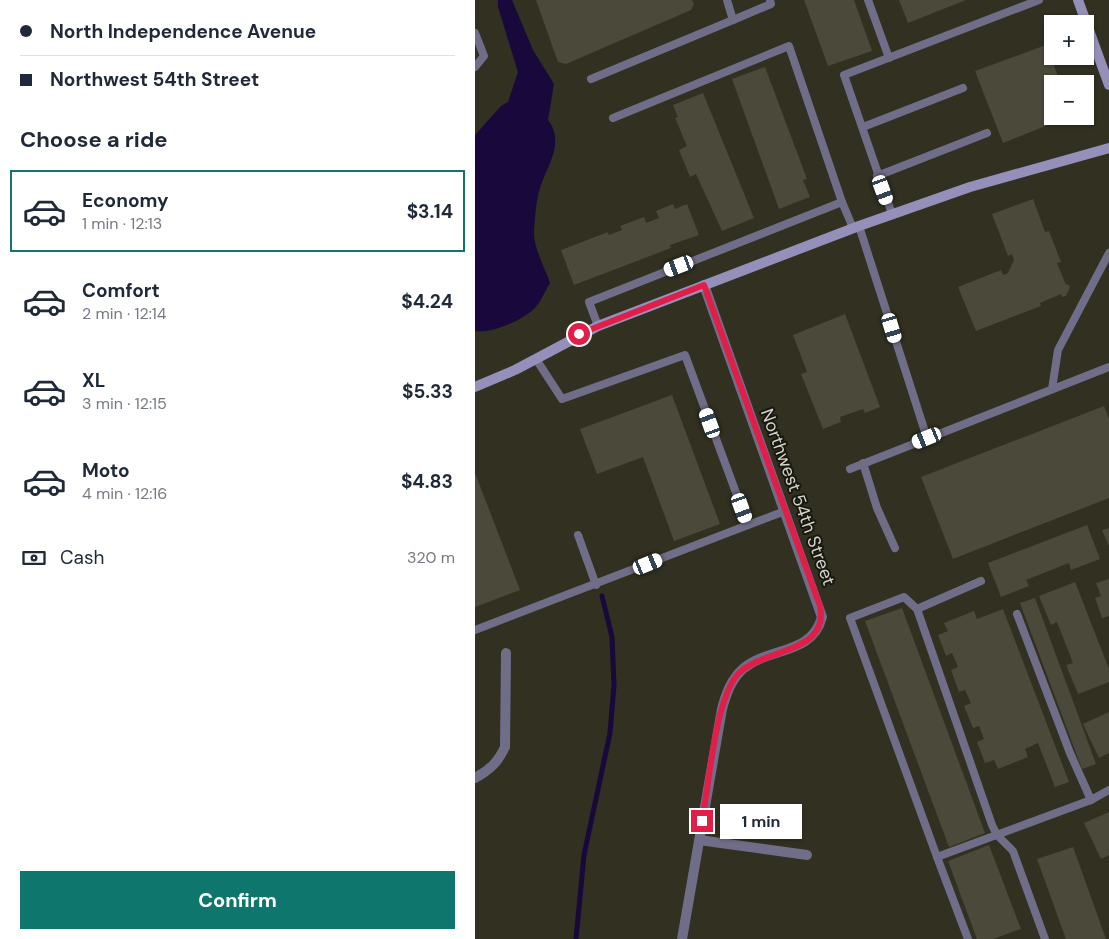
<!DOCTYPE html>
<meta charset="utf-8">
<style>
:root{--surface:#fff;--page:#f6f6f7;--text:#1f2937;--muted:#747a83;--line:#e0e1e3;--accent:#0f766e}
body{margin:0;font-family:"DM Sans",sans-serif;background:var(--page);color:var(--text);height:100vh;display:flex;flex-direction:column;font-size:19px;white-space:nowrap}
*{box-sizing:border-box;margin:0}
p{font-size:16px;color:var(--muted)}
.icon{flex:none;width:28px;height:28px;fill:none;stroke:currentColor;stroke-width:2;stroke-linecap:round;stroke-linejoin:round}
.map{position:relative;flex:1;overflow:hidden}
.sheet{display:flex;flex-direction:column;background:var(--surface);width:475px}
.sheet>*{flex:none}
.banner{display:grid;align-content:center;height:110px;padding:0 20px;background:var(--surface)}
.tools{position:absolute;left:569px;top:15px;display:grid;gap:10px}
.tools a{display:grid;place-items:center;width:50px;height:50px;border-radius:0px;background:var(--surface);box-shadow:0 1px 4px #0004;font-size:25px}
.end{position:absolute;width:22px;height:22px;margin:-11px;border:6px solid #e11d48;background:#fff;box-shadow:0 0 0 2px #fff}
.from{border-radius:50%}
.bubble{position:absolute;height:35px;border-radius:0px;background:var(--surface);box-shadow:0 1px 4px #0004;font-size:16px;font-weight:700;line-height:35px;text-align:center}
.car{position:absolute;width:15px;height:30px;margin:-15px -8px;border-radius:6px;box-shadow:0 0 4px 1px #0007;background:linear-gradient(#fff 24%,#345 0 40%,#fff 0 76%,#345 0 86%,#fff 0)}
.banner b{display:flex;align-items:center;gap:18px;height:48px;font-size:19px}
.banner b+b{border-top:1px solid var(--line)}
.banner i{width:12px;height:12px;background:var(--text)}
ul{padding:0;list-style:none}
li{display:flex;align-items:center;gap:15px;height:82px;margin:0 10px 8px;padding:0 10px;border:2px solid transparent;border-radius:0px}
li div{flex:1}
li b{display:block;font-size:19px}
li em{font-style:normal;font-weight:700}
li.on{border-color:var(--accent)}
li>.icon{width:45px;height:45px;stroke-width:1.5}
h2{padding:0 20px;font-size:22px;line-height:60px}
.pay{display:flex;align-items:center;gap:12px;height:55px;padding:0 20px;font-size:19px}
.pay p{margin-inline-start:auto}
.cta{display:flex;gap:10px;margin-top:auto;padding:10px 20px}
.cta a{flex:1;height:58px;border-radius:0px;background:var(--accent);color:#fff;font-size:20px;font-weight:700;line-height:58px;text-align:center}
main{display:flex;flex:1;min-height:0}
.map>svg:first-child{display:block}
</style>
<main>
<section class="sheet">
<div class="banner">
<b><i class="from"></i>North Independence Avenue</b>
<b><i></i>Northwest 54th Street</b>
</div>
<h2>Choose a ride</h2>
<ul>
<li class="on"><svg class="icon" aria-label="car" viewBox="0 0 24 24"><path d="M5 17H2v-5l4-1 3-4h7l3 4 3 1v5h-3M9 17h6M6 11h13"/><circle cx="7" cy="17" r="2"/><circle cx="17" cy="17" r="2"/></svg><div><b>Economy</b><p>1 min · 12:13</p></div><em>$3.14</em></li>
<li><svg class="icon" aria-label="car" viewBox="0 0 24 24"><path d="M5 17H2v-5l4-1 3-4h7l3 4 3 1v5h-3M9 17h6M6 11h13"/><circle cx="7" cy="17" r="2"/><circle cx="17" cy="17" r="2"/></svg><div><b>Comfort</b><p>2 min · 12:14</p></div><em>$4.24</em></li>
<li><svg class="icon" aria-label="car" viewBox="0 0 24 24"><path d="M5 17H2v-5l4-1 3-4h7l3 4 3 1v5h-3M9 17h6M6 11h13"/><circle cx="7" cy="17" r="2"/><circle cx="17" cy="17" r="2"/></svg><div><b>XL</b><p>3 min · 12:15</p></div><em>$5.33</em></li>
<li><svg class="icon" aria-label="car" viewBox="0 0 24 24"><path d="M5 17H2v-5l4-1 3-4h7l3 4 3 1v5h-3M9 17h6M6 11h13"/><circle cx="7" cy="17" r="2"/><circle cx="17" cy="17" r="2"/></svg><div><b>Moto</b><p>4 min · 12:16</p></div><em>$4.83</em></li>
</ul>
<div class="pay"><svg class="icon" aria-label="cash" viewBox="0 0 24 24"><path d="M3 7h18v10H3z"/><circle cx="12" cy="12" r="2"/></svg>Cash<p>320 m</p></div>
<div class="cta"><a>Confirm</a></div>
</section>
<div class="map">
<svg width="634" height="939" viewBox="0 0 634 939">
<rect width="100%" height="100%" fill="#313021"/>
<path fill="#18083c" d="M23,0h14l21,50 21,34 -6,36c17,22 0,44 -7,65 -5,14 -6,32 -7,46 -1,16 11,37 16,52 -5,8 -10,21 -17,27 -13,11 -41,24 -58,21v-196l26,-29 7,-4 10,-30 -20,-65z"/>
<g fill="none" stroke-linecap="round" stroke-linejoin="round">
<path stroke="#18083c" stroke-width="5" d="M101,939l8,-84 26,-122 4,-48 -2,-48 -10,-41"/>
</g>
<g fill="#4a493a">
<path d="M61,0h156l2,4 -3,6 -125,54 -8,-2z"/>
<path d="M329,0h50l18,51 -44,15z"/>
<path d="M424,0h67l-58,23z"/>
<path d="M571,45l15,39h-8v32h18l-68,27 -28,-72z"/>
<path d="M290,67l42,112 -4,1 7,17 -31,12 -47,-130z"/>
<path d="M228,93l51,125 -32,13 -26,-57 -6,3 -11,-27 8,-4 -12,-28 3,-1 -5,-12z"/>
<path d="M558,199l12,33 4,-1 12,31 -4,1 9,22 2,-1 2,3 -4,9 -4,1 -1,-3 -21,9 1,3 -65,25 -18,-44 43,-17 2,5 5,-2 6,-13 -2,-6 -4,2 -16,-42z"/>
<path d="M198,204l2,5 12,-5 12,31 -29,10 1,3 -97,37 -13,-35 47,-18 1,3 13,-5 -2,-4 24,-9 2,6 13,-5 -3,-7z"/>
<path d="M370,314l35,93 -15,6 -2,-4 -23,8 1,5 -18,7 -22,-55 6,-2 -14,-37z"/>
<path d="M197,395l48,129 -46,17 -31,-84 -46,17 -17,-45z"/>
<path d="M629,406l5,13v79l-156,61 -32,-82z"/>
<path d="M0,473l45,117 -45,17z"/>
<path d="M612,525l13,34 -29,11 -2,-7 -43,17 3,6 -28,11 -13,-34z"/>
<path d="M634,528v18l-7,-16z"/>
<path d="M634,579v37l-7,2 -7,-20 6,-2 -5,-13z"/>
<path d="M600,582l34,87v13l-31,12 -12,-29 7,-2 -16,-41 -6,3 -12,-29z"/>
<path d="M560,598l61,166 -14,5 -62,-166z"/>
<path d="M427,608l83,225 -36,14 -84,-226z"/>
<path d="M528,609l66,173 -14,5 -17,-44 -13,6 3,8 -30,12 -4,-9 -9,3 -8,-21 7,-3 -5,-13 -6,2 -9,-22 7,-3 -6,-13 -6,2 -8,-22 7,-3 -6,-14 -6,3 -8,-21 10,-4 -4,-8 30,-12 3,8z"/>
<path d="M634,712v41l-10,5 -16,-34z"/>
<path d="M634,812v43l-8,4 -17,-36z"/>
<path d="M514,845l32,84 -28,10h-16l-29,-78z"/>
<path d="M598,847l33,92h-40l-29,-80z"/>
</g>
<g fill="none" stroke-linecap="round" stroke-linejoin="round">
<g stroke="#706d88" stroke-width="8">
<path d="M393,0l21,58"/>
<path d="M258,20l38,-16 -1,-4"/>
<path d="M0,33l9,23 -9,11"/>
<path d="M116,79l142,-59 -6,-20"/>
<path d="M388,127l100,-39"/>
<path d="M402,176l110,-43"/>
<path d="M367,202l11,26"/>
<path d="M417,214l-48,-139 195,-75"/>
<path d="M384,226l68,212"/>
<path d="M123,326l-9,-24 253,-100 -53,-156 -176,72"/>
<path d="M61,359l26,40 123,-44 63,170 37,-14"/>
<path d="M577,389l6,-39 51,-97"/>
<path d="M388,463l14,45 18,40"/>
<path d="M375,469l259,-102"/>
<path d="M103,535l18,50"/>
<path d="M442,609l64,-28"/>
<path d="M542,614l53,139 21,47"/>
<path d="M0,630l273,-105"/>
<path d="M462,857l-87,-239 54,-21 13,12 75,216 5,10 16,16 32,88"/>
<path d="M493,939l-31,-82 154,-57 18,-10"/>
</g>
<g stroke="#706d88" stroke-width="10">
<path d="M0,778c15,-8 23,-16 30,-31l1,-94"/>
<path d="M224,840l108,15"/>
<path d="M207,939l40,-230c4,-15 9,-30 22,-41 26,-21 68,-13 78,-51l-118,-332"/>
</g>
<g stroke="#9590ba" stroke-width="10">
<path d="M603,0l31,85"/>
<path d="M0,387l40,-17 83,-44 261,-100 111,-39 139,-39"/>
</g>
</g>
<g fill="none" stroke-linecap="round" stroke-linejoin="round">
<path stroke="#e11d48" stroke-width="6" d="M104,334l125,-49 116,321c10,48 -57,42 -82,68 -23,25 -29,111 -36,147"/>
</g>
<g text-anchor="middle" stroke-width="4" stroke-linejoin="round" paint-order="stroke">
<g font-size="18" fill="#d6d5cc" stroke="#181811">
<text transform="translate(323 497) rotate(70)" y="6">Northwest 54th Street</text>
</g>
</g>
</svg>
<div class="tools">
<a>+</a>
<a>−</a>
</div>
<i class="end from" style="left:104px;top:334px"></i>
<i class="end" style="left:227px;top:821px"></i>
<div class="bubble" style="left:245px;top:804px;width:82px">1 min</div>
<i class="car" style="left:408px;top:190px;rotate:160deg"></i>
<i class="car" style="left:204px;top:266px;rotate:249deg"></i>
<i class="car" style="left:417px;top:328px;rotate:163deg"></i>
<i class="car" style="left:235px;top:423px;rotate:340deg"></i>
<i class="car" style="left:452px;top:438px;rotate:248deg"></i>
<i class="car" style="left:267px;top:508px;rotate:160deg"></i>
<i class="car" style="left:173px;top:564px;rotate:68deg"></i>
</div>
</main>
